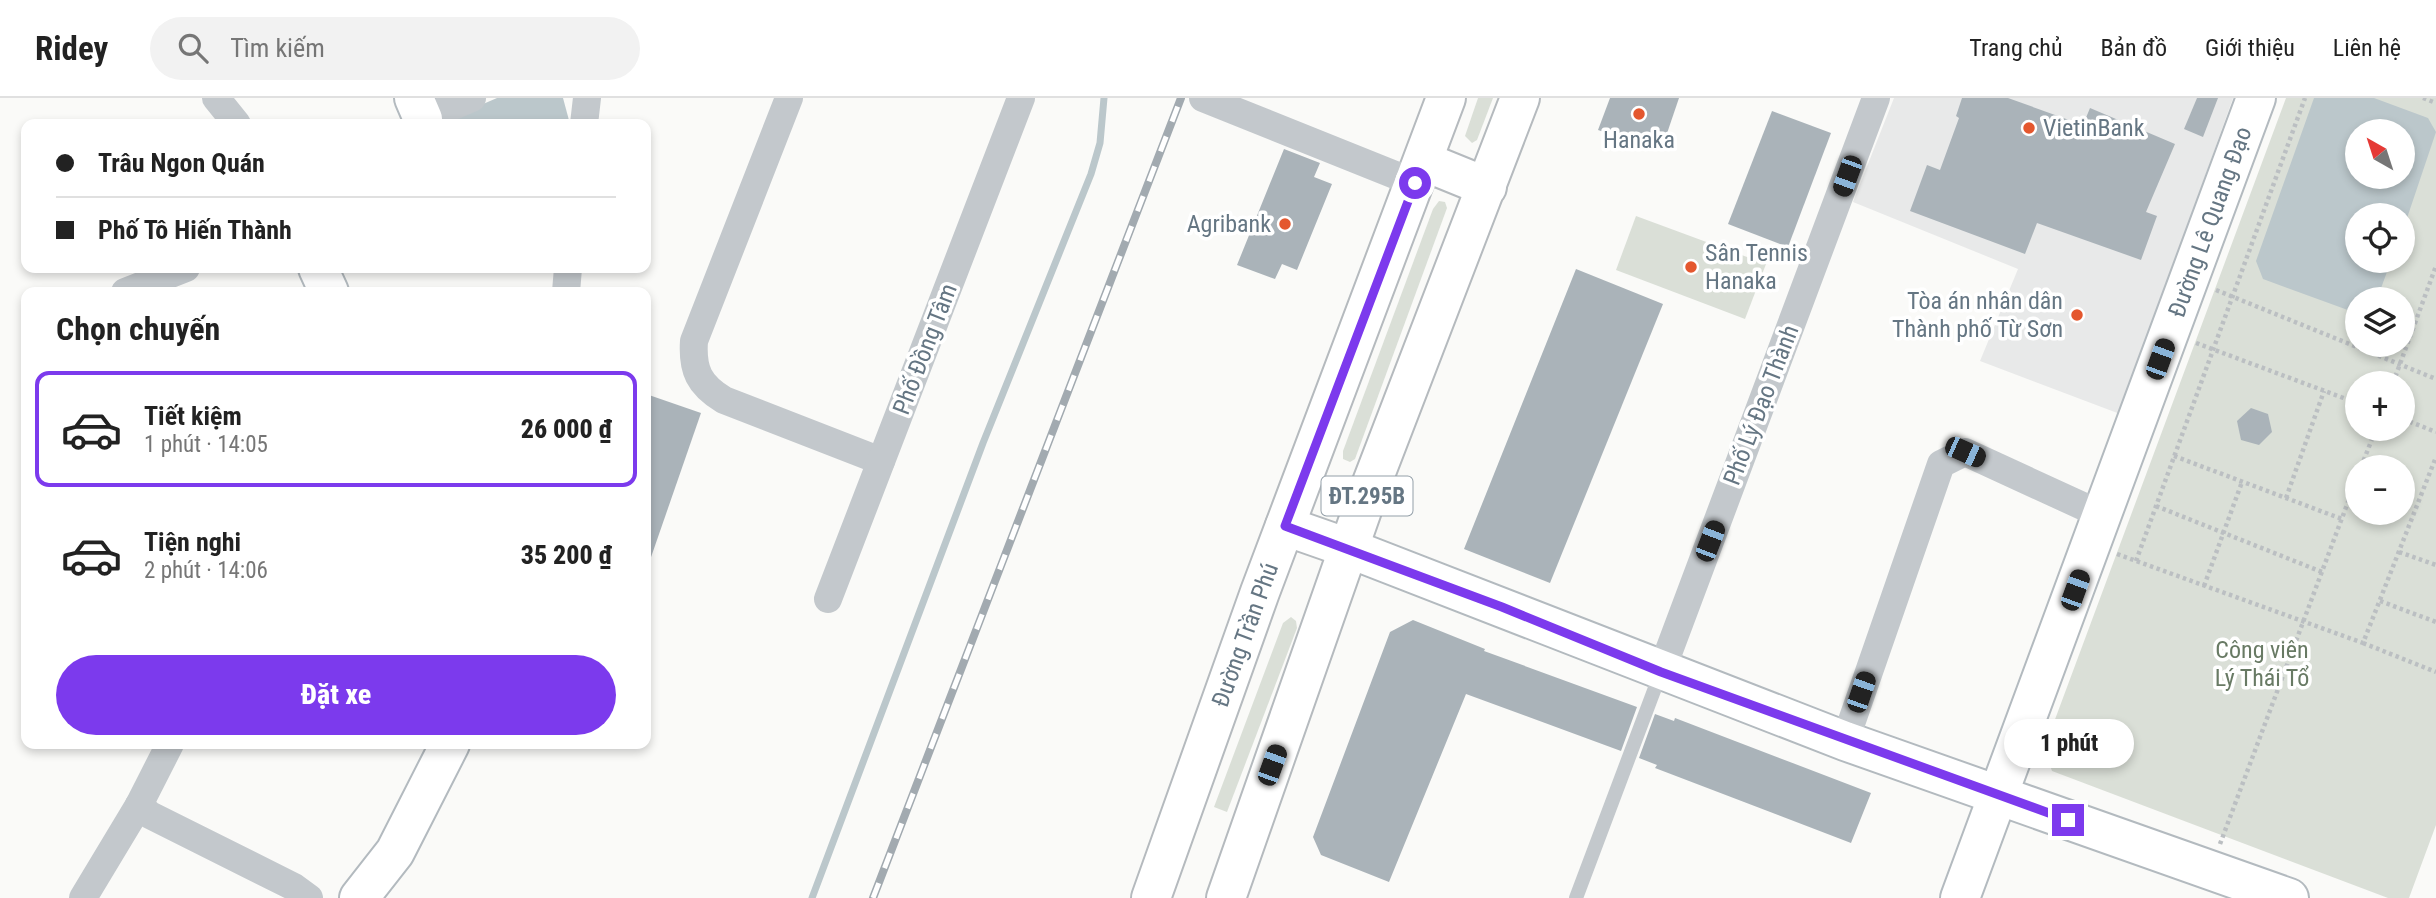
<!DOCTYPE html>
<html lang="vi">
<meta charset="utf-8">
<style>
:root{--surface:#fff;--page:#f2f2f2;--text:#222;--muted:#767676;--line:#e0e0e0;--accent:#7c3aed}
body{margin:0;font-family:"Roboto Condensed",sans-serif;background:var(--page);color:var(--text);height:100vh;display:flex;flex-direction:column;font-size:26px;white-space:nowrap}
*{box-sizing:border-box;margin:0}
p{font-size:23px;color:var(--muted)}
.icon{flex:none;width:38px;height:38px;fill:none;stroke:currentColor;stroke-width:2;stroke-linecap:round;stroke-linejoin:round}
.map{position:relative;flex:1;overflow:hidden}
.panel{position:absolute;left:21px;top:189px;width:630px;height:462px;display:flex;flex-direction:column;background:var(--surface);border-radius:14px;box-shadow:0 4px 10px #0003}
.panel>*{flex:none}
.banner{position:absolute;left:21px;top:21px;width:630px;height:154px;border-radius:14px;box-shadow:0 4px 10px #0003;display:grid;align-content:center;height:154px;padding:0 35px;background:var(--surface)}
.needle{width:46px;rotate:321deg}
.tools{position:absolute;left:2345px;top:21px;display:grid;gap:14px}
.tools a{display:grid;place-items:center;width:70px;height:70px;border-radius:50%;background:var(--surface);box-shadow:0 4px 10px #0003;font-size:35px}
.end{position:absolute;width:32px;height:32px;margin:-16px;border:9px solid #7c3aed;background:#fff;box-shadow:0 0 0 4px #fff}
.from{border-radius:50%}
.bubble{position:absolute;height:49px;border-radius:24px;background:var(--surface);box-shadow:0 4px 10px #0003;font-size:23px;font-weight:800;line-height:49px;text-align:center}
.car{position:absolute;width:21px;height:42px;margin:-21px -10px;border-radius:9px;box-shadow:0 0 5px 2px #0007;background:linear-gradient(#222 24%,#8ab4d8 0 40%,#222 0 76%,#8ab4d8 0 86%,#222 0)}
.banner b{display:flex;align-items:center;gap:24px;height:66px;font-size:26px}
.banner b+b{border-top:2px solid var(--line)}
.banner i{width:18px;height:18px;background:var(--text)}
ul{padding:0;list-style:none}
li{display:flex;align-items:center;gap:21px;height:116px;margin:0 14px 10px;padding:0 21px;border:4px solid transparent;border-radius:14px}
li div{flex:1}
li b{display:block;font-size:26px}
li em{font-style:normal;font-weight:800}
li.selected{border-color:var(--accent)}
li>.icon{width:63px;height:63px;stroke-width:1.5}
h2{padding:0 35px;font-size:32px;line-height:84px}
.button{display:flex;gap:14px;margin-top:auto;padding:14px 35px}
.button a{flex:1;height:80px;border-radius:42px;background:var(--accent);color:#fff;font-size:28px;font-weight:800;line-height:80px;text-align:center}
header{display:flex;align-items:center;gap:42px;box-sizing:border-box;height:98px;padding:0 35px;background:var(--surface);border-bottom:2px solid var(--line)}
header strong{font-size:33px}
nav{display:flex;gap:38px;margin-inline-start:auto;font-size:24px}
.search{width:490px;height:63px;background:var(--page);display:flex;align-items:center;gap:18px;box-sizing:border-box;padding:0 24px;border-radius:38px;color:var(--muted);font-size:26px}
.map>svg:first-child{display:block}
</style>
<header>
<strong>Ridey</strong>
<div class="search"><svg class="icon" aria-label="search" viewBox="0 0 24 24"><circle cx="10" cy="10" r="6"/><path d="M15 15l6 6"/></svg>Tìm kiếm</div>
<nav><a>Trang chủ</a><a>Bản đồ</a><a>Giới thiệu</a><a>Liên hệ</a></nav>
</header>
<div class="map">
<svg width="2436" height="800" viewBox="0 0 2436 800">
<rect width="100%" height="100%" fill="#fafaf8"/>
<path fill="#e8e9e9" d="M1894,0h339l-113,316 -140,-53 38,-92 -165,-67z"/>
<g fill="#dadfd7" fill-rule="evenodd">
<path d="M1478,0h15l-16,42 -5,3 -7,-7z"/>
<path d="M2286,0h150v727l-27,73h-21l-336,-127 -8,-22zM2357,33h46v46h-46zM2357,117h46v46h-46zM2357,201h46v46h-46zM2357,285h46v46h-46zM2357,369h46v46h-46z"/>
<path d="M1439,103l6,1 2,6 -92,251 -5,3 -7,-3v-8l90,-242z"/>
<path d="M1636,118l130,48 -21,55 -129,-49z"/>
<path d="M1291,519l5,4 1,7 -70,184 -13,-5 69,-184z"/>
</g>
<g fill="#bbc7cb" fill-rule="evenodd">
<path d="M497,0h66l7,26h-133z"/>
<path d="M2314,0h60l54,20 8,14 -33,98v-15h-46v46h34l-14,38h-20l-1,14 -93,-34 -7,-18zM2357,33h46v46h-46z"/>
</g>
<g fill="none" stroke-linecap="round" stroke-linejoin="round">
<path stroke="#bbc7cb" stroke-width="7" d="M812,800l171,-455 108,-269 9,-31 4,-45"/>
</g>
<g fill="#aab3b9">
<path d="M1610,0h69l-18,53 -63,-21z"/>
<path d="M1962,0h46l75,27 7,-17 85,36 -29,68 11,4 -16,44 -104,-37 -12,31 -115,-43 17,-46 13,5 19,-52 -3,-2z"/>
<path d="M2197,0h21l-15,39 -19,-8z"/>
<path d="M1772,13l59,22 -43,114 -60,-23z"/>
<path d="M1284,51l36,14 -6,14 18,7 -35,86 -15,-6 -7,15 -38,-14z"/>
<path d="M1576,171l87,35 -113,279 -86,-34z"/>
<path d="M646,296l55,19 -52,150h-3z"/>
<path d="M2251,310l17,6 4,18 -13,13 -18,-5 -4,-19z"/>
<path d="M1413,522l72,29 -1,2 153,56 -16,44 -155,-57 -77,188 -68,-27 -8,-18 77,-205z"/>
<path d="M1655,616l19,7 1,-3 196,75 -20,50 -196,-75 2,-3 -18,-7z"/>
</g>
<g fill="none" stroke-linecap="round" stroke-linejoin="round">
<g stroke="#b3babf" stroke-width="42">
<g id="secondary">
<path d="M414,0l9,21 -2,5"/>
<path d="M318,170l11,24"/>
<path d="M1348,450l497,193 444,157"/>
<path d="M359,800l36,-46 55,-108"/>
<path d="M1960,800l296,-800"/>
</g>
</g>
<g stroke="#b5babe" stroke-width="42">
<g id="primary">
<path d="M1423,63l64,26"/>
<path d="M1285,428l63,22"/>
<path d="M1151,800l109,-306 186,-494"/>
<path d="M1226,800l142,-405 152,-395"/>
</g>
</g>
<g stroke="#bbbfc2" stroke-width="4.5" stroke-dasharray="3.5 3.5" stroke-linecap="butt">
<path d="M2423,0l13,5"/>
<path d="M2216,192l220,89"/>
<path d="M2196,245l161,60"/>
<path d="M2393,285l43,-117"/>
<path d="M2403,321l33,13"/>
<path d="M2174,358l168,63"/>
<path d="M2361,369l15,-38"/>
<path d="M2286,400l38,-107"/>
<path d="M2156,408l166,66"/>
<path d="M2399,454l37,13"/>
<path d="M2117,456l246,89 73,-186"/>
<path d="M2136,463l169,-463"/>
<path d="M2204,488l38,-104"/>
<path d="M2380,503l56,21"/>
<path d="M2363,545l73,29"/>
<path d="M2220,746l137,-366"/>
</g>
<path stroke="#c3c8cc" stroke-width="14" d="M1576,800l85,-226"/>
<g stroke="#c3c8cc" stroke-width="28">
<path d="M216,0l21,26"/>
<path d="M789,0l-95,243c-2,29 5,44 30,59l157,61"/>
<path d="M1203,0l212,85"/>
<path d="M423,21l49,-21"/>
<path d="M584,26l3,-26"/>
<path d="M125,194l61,-24"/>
<path d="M566,194l2,-24"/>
<path d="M828,501l193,-501"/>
<path d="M1661,574l215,-574"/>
<path d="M1845,643l96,-277 24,-12 137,63"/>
<path d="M139,707l11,10 144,72 15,11"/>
<path d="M83,800l56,-93 31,-61"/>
</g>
<use href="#secondary" stroke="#fff" stroke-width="38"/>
<use href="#primary" stroke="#fff" stroke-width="38"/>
<g stroke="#a2aab0" stroke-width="8">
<path id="rail" d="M873,800l308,-800"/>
</g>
<use href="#rail" stroke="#fff" stroke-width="5" stroke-dasharray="16" stroke-linecap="butt"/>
</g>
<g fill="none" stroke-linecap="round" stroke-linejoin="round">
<path stroke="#7c3aed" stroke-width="9" d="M1415,85l-130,343 217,81 159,65 407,148"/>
</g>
<g fill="#e4572e" stroke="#fff" stroke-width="2.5">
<circle cx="1639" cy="16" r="7"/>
<circle cx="2029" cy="30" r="7"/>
<circle cx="1285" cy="126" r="7"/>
<circle cx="1691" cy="169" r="7"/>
<circle cx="2077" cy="217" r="7"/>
</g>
<g text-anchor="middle" stroke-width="7" stroke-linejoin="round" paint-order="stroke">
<rect fill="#fff" stroke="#939fa8" stroke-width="2" x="1321.5" y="378.5" width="91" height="39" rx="5"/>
<g font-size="23" font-weight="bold" fill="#657683">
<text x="1367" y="406">ĐT.295B</text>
</g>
<g font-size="24" fill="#657683" stroke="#fff" text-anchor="start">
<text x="2043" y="38">VietinBank</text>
<text x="1639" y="50" text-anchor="middle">Hanaka</text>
<text x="1271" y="134" text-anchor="end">Agribank</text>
<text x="1705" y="163">Sân Tennis<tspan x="1705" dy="28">Hanaka</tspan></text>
<text x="2063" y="211" text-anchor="end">Tòa án nhân dân<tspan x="2063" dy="28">Thành phố Từ Sơn</tspan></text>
</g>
<g font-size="24" fill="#657683" stroke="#fff">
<text transform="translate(2210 124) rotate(-70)" y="8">Đường Lê Quang Đạo</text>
<text transform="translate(925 251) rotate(-69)" y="8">Phố Đồng Tâm</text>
<text transform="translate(1761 307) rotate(-69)" y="8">Phố Lý Đạo Thành</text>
<text transform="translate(1245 537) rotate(-70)" y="8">Đường Trần Phú</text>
</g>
<g font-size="24" fill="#687a64" stroke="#fff">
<text x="2262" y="560">Công viên<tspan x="2262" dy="28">Lý Thái Tổ</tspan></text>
</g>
</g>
</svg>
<div class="tools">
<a><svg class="needle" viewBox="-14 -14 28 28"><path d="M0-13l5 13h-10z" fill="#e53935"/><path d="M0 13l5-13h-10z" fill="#767676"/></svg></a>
<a><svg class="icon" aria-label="locate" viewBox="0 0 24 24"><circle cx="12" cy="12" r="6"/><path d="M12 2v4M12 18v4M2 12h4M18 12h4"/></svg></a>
<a><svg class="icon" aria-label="layers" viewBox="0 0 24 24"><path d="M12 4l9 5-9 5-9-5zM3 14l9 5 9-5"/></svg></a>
<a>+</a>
<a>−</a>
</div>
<i class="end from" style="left:1415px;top:85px"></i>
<i class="end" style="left:2068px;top:722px"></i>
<div class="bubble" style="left:2004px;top:621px;width:130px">1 phút</div>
<i class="car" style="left:1847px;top:78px;rotate:200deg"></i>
<i class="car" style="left:2160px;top:261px;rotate:20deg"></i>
<i class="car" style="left:1965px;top:354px;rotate:114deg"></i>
<i class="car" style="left:1710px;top:443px;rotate:21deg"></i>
<i class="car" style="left:2075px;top:492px;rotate:20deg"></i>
<i class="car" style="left:1861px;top:594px;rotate:19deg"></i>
<i class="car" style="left:1272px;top:667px;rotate:20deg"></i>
<div class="banner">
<b><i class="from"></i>Trâu Ngon Quán</b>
<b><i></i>Phố Tô Hiến Thành</b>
</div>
<section class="panel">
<h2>Chọn chuyến</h2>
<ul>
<li class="selected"><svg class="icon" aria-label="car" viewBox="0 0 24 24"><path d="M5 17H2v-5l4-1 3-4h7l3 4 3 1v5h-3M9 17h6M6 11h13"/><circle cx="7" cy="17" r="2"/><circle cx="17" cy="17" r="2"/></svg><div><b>Tiết kiệm</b><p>1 phút · 14:05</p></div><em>26 000 ₫</em></li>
<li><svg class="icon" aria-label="car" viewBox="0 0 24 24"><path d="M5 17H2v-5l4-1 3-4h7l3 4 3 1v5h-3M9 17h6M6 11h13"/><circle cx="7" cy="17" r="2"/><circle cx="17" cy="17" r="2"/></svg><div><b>Tiện nghi</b><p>2 phút · 14:06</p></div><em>35 200 ₫</em></li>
</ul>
<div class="button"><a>Đặt xe</a></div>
</section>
</div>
